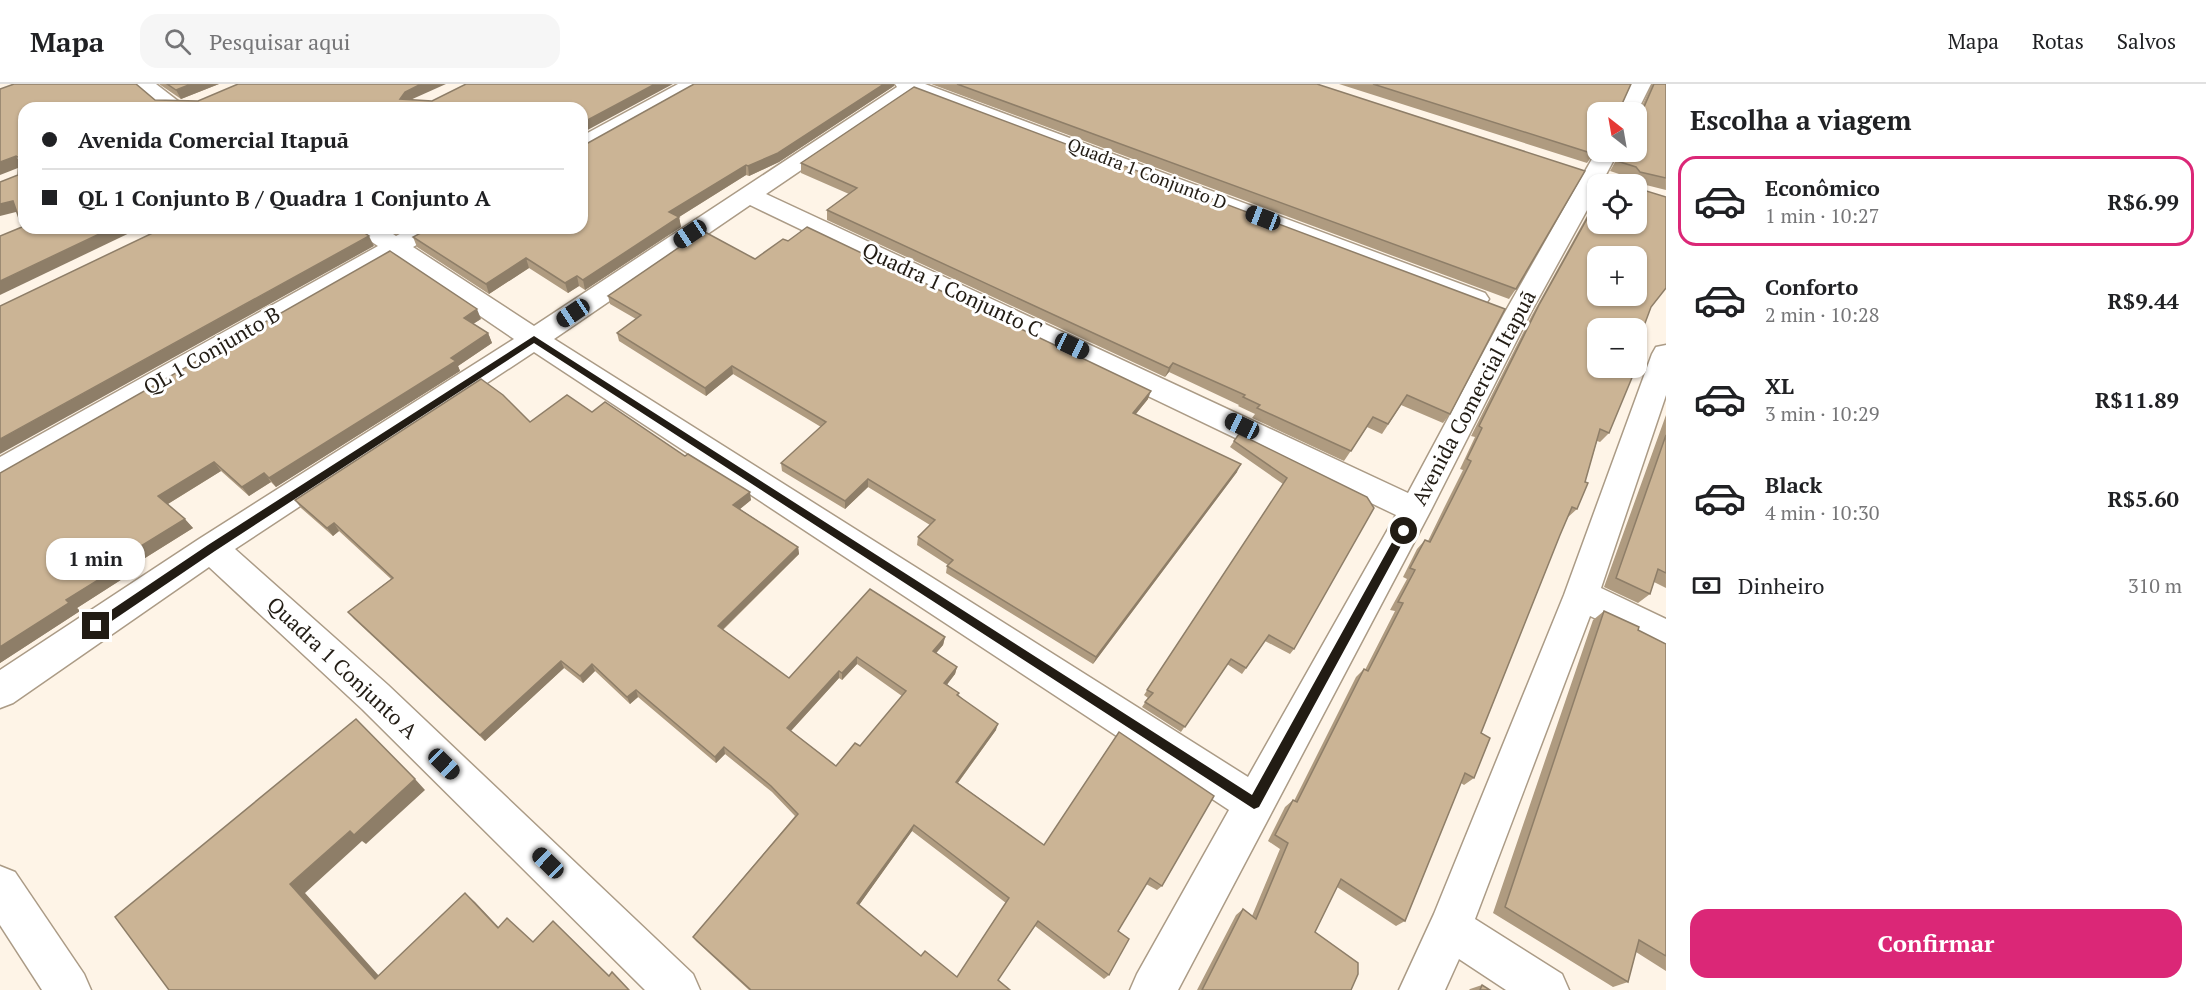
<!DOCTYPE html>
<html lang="pt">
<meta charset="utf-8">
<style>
:root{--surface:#fff;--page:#f6f6f6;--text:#202124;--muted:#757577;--line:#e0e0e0;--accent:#db2777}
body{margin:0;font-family:"PT Serif",serif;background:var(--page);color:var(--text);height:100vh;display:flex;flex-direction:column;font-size:22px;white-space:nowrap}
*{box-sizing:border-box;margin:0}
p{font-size:20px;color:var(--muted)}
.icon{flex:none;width:33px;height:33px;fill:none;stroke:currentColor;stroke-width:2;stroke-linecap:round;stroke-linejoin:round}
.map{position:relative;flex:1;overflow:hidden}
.panel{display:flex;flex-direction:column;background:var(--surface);width:540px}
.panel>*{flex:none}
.hud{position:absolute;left:18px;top:18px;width:570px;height:132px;border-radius:18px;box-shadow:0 2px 4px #0004;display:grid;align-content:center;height:132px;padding:0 24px;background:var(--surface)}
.needle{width:39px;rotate:329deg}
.buttons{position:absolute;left:1587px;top:18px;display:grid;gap:12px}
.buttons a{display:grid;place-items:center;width:60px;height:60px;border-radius:12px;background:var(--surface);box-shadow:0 2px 4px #0004;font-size:30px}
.end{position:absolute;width:27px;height:27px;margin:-14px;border:8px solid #221c14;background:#fff;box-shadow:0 0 0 3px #fff}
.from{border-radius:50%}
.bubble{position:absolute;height:42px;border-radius:18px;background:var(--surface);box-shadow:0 2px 4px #0004;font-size:20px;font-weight:700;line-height:42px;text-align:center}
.car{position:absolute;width:18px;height:36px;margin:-18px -9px;border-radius:8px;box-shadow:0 0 4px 2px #0007;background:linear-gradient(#222 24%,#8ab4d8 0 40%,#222 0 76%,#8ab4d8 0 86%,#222 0)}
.hud b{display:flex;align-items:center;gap:21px;height:57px;font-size:22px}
.hud b+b{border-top:2px solid var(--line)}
.hud i{width:15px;height:15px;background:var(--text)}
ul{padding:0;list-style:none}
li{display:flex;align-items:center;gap:18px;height:90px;margin:0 12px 9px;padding:0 12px;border:3px solid transparent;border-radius:18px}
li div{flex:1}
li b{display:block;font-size:22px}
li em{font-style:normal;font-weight:700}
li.on{border-color:var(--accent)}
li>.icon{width:54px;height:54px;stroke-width:1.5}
h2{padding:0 24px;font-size:27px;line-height:72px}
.pay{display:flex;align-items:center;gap:15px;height:66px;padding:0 24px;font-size:22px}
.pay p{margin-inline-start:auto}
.action{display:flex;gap:12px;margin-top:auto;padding:12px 24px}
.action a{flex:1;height:69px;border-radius:18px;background:var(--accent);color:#fff;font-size:24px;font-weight:700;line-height:69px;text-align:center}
header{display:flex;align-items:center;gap:36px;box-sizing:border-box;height:84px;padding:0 30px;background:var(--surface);border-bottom:2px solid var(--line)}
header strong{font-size:28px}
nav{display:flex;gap:33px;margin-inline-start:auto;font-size:21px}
.search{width:420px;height:54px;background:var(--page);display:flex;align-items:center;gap:15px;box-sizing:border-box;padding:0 21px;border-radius:18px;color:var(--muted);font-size:22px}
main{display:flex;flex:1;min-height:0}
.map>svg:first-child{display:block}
</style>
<header>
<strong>Mapa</strong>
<div class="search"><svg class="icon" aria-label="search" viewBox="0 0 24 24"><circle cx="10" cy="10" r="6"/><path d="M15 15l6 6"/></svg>Pesquisar aqui</div>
<nav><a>Mapa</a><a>Rotas</a><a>Salvos</a></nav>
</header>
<main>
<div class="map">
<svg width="1666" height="906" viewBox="0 0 1666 906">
<rect width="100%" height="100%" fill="#fef4e7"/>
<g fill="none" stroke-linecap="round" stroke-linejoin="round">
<g stroke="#ab9b86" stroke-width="3">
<g id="minor">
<path d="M133,0h23l31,24h-25z"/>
<path d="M678,0h25l-3,4 -110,62 -8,2v-16z"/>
<path d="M895,0h30l560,209 4,6 -4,6 -9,3 -9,-3 -554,-211 -147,100 642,299 96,-179 92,-162 2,-3v3h20l-17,32h-3v6l-68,124 -99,196 -253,480h-48l7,-16 92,-164 -695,-458 -299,197 153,136 305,289 7,16h-55l-283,-281 -153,-142 -196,136 -13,5v-38l199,-131 315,-200 -119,-81 -384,222 -11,4v-27l378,-211 -20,-13 -3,-5h29l12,8 15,-8h30l-3,5 -25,14 121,79 363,-239zM750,121l646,310 -148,262 -694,-438z"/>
<path d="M1631,0h20l-15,30 -19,-2z"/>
<path d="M1666,261v50l-65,193 65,31v32l-76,-35 -115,303 87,55 7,16h-63l-47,-31 -14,31h-46l35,-76 130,-319 88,-241 4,-7z"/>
<path d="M0,782l15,6 69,102 7,16h-49l-42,-65z"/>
</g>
</g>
<use href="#minor" fill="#fff" fill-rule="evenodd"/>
</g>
<g fill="#af9b80" fill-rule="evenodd">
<path d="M159,0h60l-38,15z"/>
<path d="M931,0h386l199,205 -7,10z"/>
<path d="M1339,0h292l-9,20 20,2 10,-22h14v106l-24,-6 9,123 -13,35 -29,91 -9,9 -3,-1 -20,68 -10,9 -7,17 -79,198 -7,45 -10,7 -3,-2 -56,138 -9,5 -59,-39 -22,45 36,58h-154l39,-75 7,-6 9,7 28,-67 -12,-8 17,-34 8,-7 1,1 62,-124 8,-8 1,1 30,-59 -5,-1 17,-31 -4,-2 14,-28 8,-9 3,1 16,-33 19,-38 -3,-1 15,-32 -4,-1 61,-121 66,-119v28l38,-40h-34l5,-7h21l-18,-6 10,-18 -1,-1h17l-38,-40v36l-11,15z"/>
<path d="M894,2l-115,76 -30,14 -3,-1 -67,42 2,10 -96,63 -6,-4 -11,7 -39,-25 -40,26 -72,-47 -4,-10z"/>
<path d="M914,3l536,327 -7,9 -42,-18 -19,29 -15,-7 -23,34 -92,-43 3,-4 -17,-8 1,-1 -70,-33 -4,5 -338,-157v-10l22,-16 -48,-21v-10z"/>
<path d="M388,144h19l-11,5z"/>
<path d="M755,175l393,140 -12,15 101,58 -144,192 -147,-91 1,-7 1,-1 -31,-20 1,-8 12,-12 -62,-38 -23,22 -63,-38 -1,-8 40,-36 -88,-53 -27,22 -87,-55 -2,-8 19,-14 -26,-15 -2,-8z"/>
<path d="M481,235l-8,5 15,9 4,10 -34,23 2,5 -184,116 -5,-5 -22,14 -28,-25 -53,33 25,24 -56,35 4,4 -64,41 3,3 -80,52v-190z"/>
<path d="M592,328l159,88 -11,9 58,38 1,7 -76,76 66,48 81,-89 75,48 -2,8 -7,8 21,14 -2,7 -8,10 49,46 -38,53 86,62 75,-113 43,154 -5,4 -11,-6 -28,47 -9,44 -5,4 -69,-53 -37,54 12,10h-261l-53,-49 -3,-4 102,-121 -23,-24 -47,-38 -9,9 -78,-66 -8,7 -35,-33 -12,12 -19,-15 -79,73 -131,-122 -6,-7 43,-33 -52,-48 -6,5 -32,-28 -6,-8 235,-78zM857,580l45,32 -42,50 -24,20 -45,-35 48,-53 3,2zM912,747l94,72 -49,74 -36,-21 -62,-51z"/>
<path d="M1666,331v173l-12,-6 -4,12 -12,9 -34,-16z"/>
<path d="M1234,357l133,56 -73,152 -4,5 -25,-13 -23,33 -15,-10 -46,68 -39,-25 6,-9 -4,-3 139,-211 -53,-37z"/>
<path d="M1604,527l34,19 28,14v327l-30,-19 -8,30 -15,5 -120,-74 100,-293z"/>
<path d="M1482,901l8,5h-21l1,-1z"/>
</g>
<g fill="#8e7e68">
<path d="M191,0h28l-38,15 -5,-9z"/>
<path d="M421,0h25l-38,17 -8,-2 5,-7z"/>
<path d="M655,0h18l-91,49v-10z"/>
<path d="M884,0h10v2l-115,76 -30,14 -1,-10z"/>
<path d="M16,72l7,10 -23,9v-13z"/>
<path d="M746,81v10l-75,47 -2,-10z"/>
<path d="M13,117l7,10 -20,5v-12z"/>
<path d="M679,133l2,10 -96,63 -2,-10z"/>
<path d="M112,144h28l-140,67v-14z"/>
<path d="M394,144h13l-11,5z"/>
<path d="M369,152l5,10 -374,208v-15z"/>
<path d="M526,174l3,10 -40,26 -3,-10z"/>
<path d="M577,192l2,10 -11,7 -3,-10z"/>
<path d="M477,225l4,10 -13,8 -4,-9z"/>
<path d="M488,249l4,10 -34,23 2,5 -184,116 -7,-9z"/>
<path d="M1173,279l-4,9 -4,5 4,-9z"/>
<path d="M732,282l1,8 -27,22 -1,-8z"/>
<path d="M1151,307l-3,8 -18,22 3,-8z"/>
<path d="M214,378l7,9 -55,34 -8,-9z"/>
<path d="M1241,380l-4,8 -144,192 3,-7z"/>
<path d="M264,389l7,9 -22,14 -7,-9z"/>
<path d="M868,395v8l-23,22v-8z"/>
<path d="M750,408l1,8 -16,13 -2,-8z"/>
<path d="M185,435l8,9 -56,35 4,4 -64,41 3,3 -80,52v-16l128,-93z"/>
<path d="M334,439l5,8 -6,5 -6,-8z"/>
<path d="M798,463l1,7 -80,79 -1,-7z"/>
<path d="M945,553l-2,8 -11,13 1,-7z"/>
<path d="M857,573v7l-15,16v-7z"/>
<path d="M561,577l3,7 -79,73 -5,-6z"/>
<path d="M592,580l3,7 -12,12 -3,-7z"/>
<path d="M957,583l-2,7 -12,16 1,-7z"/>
<path d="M839,587v7l-51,56 -1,-6z"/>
<path d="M636,606l2,7 -8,7 -3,-7z"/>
<path d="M998,640l-2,6 -42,58 2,-6z"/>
<path d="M724,663l1,7 -9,9 -1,-6z"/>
<path d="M415,695l10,11 -59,54 -4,-3 -57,52 83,93 -13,-7 -85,-95 60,-53z"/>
<path d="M914,741l-2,6 -55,77v-5z"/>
<path d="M465,809l10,9 32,34 -9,-8z"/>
</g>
<g fill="#cbb495" stroke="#8e7e68" stroke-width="1.5" fill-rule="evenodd">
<path d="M14,0h122l19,16 43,1 40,-17h183l-16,8 -5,7 32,2 34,-17h189l-73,39v-15h-558v120h88l-112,53v-45l22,-9 -9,-26 -13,3v-22l18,-7 1,-17 -3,-2 -16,6v-73z"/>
<path d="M167,0h24l-15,6z"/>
<path d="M694,0h190l-106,69 -30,13 -2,-1 -77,47 10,5 -96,63 -6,-4 -12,7 -39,-25 -40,26 -73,-47 17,-9h152v-84l6,-1z"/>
<path d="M957,0h360l268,87 -69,118z"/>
<path d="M1373,0h258l-9,20 22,3 10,-23h12v94l-26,-6 -4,-5 -19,-6 6,-9h13v-40h-38v36l-4,6z"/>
<path d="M914,3l591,222 -55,105 -43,-19 -19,29 -15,-7 -22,34 -94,-43 3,-3 -17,-8 2,-2 -72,-32 -4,5 -342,-158 30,-22 -56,-25z"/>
<path d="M1607,93h34l2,13 23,7v91l-15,19 -13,35 8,3 -10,22v-39h-38v40h38l-27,65 -9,-4 -15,53 3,1 -11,26 -5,-2 -12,28 -79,198 9,5 -16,40 -9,-5 -60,148 -64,-42 -26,53 43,31v11l-7,16h-149l41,-81 13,10 32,-76 -13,-8 18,-35 4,2 67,-133 4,2 35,-68 -5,-1 17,-32 -5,-2 15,-28 5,2 22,-43 19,-38 -4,-2 15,-31 -3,-2 60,-121 59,-106v25h38v-40h-31l2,-3zM1598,172h38v40h-38z"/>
<path d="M807,143l344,164 -18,22 108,51 -145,193 -149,-91 6,-6 -35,-23 17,-17 -67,-41 -23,22 -64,-38 45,-41 -94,-56 -27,22 -88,-55 24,-18 -33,-19 95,-65 52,28 28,-20 5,2z"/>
<path d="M163,144h194l12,8 -369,203v-133z"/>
<path d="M390,167l87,58 -13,9 24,15 -37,25 5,3 -187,117 -5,-5 -22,14 -28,-25 -56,34 27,23 -57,35 4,5 -66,41 3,3 -69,44v-174z"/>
<path d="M481,295l22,16 27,27 37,-27 25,17 13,-10 80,54 3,-2 62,38 -17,13 65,42 -80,79 71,52 81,-89 75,48 -12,14 24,16 -13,16 15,10 -2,2 41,29 -42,58 88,63 75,-113 95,64 -52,90 -12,-8 -32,53 11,8 -20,36 -71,-54 -40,59 12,10h-259l-58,-53 105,-123 -27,-28 -47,-39 -9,10 -79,-67 -9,7 -35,-33 -12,12 -19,-15 -81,74 -132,-123 45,-34 -59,-55 -7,5 -32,-28zM857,573l49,34 -46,55 -5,-3 -19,23 -49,-38 52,-57 3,2zM914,741l95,73 -52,79 -32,-26 -4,5 -64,-53z"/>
<path d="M1239,350l128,63 7,11 -80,141 -25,-14 -23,33 -15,-9 -46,68 -40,-25 8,-9 -6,-3 140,-212 -53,-37z"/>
<path d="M1666,351v138l-8,-4 -8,25 -34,-16z"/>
<path d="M1604,527l35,16 -1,3 28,14v312l-27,-16 -11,42 -123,-75z"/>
<path d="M356,635l59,60 -61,56 -4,-4 -60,53 85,95 90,-86 33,35 9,-10 26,24 20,-21 56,55 3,-4 17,18h-460l-54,-73z"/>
<path d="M1482,901l8,5h-10z"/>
</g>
<path fill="#221c14" d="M534,252l718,459 148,-267 4,-1 5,4 -150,276 -5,2 -720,-466 -319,208 -115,78h-8v-6l116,-78z"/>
<g text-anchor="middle" stroke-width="6" stroke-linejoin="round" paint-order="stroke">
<g font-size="18" fill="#221c14" stroke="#fff">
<text transform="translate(1147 90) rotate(21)" y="6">Quadra 1 Conjunto D</text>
</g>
<g font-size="21" fill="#221c14" stroke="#fff">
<text transform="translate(952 206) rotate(25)" y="7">Quadra 1 Conjunto C</text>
<text transform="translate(212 267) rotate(-30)" y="7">QL 1 Conjunto B</text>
<text transform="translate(1474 314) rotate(-62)" y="7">Avenida Comercial Itapuã</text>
<text transform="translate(342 584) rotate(43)" y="7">Quadra 1 Conjunto A</text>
</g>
</g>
</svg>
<div class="buttons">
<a><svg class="needle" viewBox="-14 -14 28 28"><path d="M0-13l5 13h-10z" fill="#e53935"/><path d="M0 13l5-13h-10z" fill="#757577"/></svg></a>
<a><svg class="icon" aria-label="locate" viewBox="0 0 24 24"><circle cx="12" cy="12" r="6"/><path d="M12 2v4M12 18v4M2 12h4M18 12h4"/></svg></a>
<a>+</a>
<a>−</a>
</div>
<i class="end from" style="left:1404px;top:447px"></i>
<i class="end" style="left:96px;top:542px"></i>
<div class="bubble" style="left:46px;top:454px;width:99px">1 min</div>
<i class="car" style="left:1263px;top:134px;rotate:291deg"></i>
<i class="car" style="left:690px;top:150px;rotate:236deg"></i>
<i class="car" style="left:573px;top:229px;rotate:236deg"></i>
<i class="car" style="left:1072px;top:262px;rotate:115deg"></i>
<i class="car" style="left:1242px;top:342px;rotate:295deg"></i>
<i class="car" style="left:444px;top:680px;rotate:134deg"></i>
<i class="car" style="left:548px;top:779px;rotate:314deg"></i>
<div class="hud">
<b><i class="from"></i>Avenida Comercial Itapuã</b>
<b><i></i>QL 1 Conjunto B / Quadra 1 Conjunto A</b>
</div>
</div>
<section class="panel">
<h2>Escolha a viagem</h2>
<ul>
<li class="on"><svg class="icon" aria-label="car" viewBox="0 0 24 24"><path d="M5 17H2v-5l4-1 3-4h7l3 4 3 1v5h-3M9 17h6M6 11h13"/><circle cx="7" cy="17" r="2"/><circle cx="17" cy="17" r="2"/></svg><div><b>Econômico</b><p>1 min · 10:27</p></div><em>R$6.99</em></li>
<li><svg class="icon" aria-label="car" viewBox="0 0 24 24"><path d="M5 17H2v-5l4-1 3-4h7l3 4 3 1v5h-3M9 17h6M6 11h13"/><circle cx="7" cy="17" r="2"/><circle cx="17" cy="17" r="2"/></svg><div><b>Conforto</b><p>2 min · 10:28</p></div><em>R$9.44</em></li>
<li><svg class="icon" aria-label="car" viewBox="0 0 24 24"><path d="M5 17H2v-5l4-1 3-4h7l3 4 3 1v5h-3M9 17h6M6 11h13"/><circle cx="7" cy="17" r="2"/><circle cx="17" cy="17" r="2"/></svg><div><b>XL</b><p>3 min · 10:29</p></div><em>R$11.89</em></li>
<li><svg class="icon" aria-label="car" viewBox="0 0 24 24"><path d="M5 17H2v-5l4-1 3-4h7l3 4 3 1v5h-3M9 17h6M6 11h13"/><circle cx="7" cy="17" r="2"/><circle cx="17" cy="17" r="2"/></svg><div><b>Black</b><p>4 min · 10:30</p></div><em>R$5.60</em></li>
</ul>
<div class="pay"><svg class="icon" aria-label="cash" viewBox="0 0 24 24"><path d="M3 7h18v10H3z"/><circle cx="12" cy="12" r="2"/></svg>Dinheiro<p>310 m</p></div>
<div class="action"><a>Confirmar</a></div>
</section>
</main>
